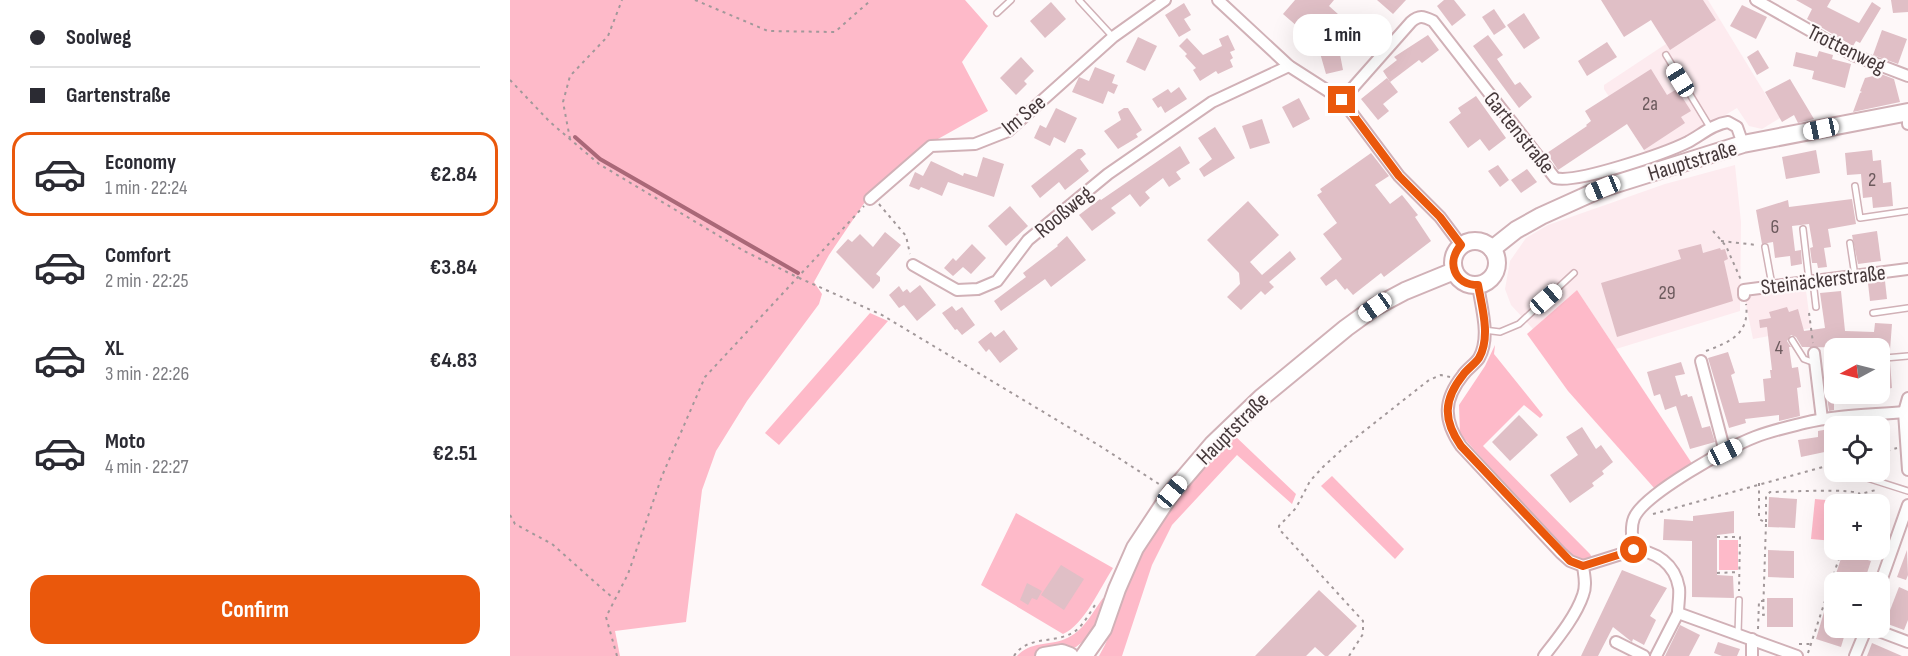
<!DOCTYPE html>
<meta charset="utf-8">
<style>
:root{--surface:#fff;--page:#f7f7f7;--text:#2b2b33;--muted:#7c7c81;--line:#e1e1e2;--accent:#ea580c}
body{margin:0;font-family:"Sofia Sans Condensed",sans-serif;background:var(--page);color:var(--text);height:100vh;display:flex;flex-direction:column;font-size:22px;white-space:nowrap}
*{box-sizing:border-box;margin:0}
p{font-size:20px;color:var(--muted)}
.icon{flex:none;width:33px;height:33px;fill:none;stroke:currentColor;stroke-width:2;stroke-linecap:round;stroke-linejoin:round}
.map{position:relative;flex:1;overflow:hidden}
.details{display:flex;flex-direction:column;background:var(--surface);width:510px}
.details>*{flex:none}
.banner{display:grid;align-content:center;height:132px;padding:0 30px;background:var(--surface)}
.needle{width:39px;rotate:263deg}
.fabs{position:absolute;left:1314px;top:338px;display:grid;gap:12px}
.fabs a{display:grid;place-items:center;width:66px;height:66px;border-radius:12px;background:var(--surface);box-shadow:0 6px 24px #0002;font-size:30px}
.end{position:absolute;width:27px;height:27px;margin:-14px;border:8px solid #ea580c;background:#fff;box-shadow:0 0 0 3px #fff}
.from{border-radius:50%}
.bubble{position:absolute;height:42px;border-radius:18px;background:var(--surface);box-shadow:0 6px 24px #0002;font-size:20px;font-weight:700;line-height:42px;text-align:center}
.car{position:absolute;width:18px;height:36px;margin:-18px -9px;border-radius:8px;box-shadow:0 0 4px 2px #0007;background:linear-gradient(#fff 24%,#345 0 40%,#fff 0 76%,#345 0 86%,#fff 0)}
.banner b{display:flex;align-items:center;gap:21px;height:57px;font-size:22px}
.banner b+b{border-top:2px solid var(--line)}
.banner i{width:15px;height:15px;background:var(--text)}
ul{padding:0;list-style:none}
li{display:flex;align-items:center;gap:18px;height:84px;margin:0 12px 9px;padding:0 18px;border:3px solid transparent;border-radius:18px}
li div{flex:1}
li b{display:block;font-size:22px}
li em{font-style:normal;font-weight:700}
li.on{border-color:var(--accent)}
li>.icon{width:54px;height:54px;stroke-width:1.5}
.action{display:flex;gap:12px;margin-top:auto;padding:12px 30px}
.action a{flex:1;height:69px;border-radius:18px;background:var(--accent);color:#fff;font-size:24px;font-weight:700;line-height:69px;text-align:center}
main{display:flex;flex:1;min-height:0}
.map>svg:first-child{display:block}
</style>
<main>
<section class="details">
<div class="banner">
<b><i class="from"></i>Soolweg</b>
<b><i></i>Gartenstraße</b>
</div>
<ul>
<li class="on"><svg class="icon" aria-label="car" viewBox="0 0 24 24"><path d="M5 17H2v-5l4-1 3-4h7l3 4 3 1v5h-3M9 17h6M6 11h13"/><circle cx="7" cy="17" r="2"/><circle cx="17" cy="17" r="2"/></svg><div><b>Economy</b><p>1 min · 22:24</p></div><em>€2.84</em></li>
<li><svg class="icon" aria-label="car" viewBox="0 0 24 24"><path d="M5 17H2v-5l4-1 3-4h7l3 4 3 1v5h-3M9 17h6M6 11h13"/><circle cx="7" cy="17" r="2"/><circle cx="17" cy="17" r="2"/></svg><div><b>Comfort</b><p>2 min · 22:25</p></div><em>€3.84</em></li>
<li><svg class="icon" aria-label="car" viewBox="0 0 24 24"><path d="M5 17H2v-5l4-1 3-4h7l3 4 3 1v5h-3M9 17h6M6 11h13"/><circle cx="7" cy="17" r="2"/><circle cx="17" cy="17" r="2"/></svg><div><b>XL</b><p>3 min · 22:26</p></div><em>€4.83</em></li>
<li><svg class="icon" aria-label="car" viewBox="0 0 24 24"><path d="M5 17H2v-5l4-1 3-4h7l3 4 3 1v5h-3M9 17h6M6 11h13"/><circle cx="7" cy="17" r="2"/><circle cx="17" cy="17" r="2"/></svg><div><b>Moto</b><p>4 min · 22:27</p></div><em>€2.51</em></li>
</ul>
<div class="action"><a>Confirm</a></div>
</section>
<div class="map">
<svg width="1398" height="656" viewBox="0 0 1398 656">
<rect width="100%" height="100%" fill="#fef8f9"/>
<g fill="#fdebef">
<path d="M1160,0h38l72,118 -18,11 -13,-3 -12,-18 -45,27 -46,18 -42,-64v-4l62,-41 -18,-29z"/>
<path d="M1225,165l6,57 -1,89 -124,38 -39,-59 -44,39 -22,-24 -6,-16 5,-28 16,-23 22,-13 117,-41z"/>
<path d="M1295,283l6,45 -58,11 -9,-44z"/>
</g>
<g fill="#febac9">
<path d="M0,0h455l23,26 -26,36 26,49 -59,33 -64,58 -36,53 -15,27 8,12 -3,10 -72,97 -31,50 -14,39 -16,132 -71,9 5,25h-110z"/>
<path d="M1067,290l116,175 -38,24 -87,-98 -41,-57z"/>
<path d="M360,313l18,8 -109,124 -14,-12z"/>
<path d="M985,345l-1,9 49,61 -3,3 -16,-13 -41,41 107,108 4,7 -6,15 -128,-142 -1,-29 26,-39z"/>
<path d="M724,435l62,59 -4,10 -55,-49 -65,70 -20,40 -30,91h-23c17,-29 24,-62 39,-93 23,-49 60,-88 96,-128z"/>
<path d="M822,476l72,73 -9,10 -74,-73z"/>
<path d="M1305,499l32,3v2h-13v37l-23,-2z"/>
<path d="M506,513l97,55c-13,20 -29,57 -50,66l-82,-49z"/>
<rect x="1209" y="540" width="19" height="30"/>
<path d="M593,598l3,2 -12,28 -7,10 -11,9 -8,3 -25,2 -7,4h-19c14,-15 31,-10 48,-17 18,-7 27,-26 38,-41z"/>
</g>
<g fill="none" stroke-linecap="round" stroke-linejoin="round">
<path stroke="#aa6878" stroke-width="4" d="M65,137l25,22 198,114"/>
</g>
<g fill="#e0bfc6">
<path d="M785,0h39l-5,6 19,17 4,7 17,-10 11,17 -17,10 -10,-16 2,3 -17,10 5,26 -17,4 -6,-21 7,-2 -3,-13 -21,-18 -5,7 -15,-13z"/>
<path d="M867,0h29l-13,14z"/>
<path d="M934,0h10l12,15 -14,11 -15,-20z"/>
<path d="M1091,0h102l13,20 -46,30 -19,-30 -27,17z"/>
<path d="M1286,0h35l-4,7 32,16 13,-21 9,6 -21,35 -4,-2 -3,5 -46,-27 5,-10z"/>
<path d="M1381,0h17v12l-15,1z"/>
<path d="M541,2l15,17 -21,19 -15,-17z"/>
<path d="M674,3l7,12 -7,4 7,11 -12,7 -14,-22z"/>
<path d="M1232,5l25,12 -11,22 -26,-13z"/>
<path d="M984,9l12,18 -12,8 -12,-18z"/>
<path d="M1014,13l16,25 -16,11 -17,-24z"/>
<path d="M1372,30l25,9 -9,25 -25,-9z"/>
<path d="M718,35l7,15 -5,2 3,6 -3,2 3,7 -15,7 -2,-3 -16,10 -7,-11 3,-2 -11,-12 2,-2 -8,-8 8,-8 16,17 19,-9 -3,-7z"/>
<path d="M918,35l11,15 -17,13 -3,-3 -29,22 -7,-11 14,-11 -3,-3z"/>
<path d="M978,35l15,20 -6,4 18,26 5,-3 12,15 -13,11 -46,-62z"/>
<path d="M628,37l19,9 -12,25 -19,-9z"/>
<path d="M1097,42l10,15 -30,19 -9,-15z"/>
<path d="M1248,50l11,18 -12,7 -10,-18z"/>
<path d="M1309,51l14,4 -1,4 19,5 -6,24 -33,-9 2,-8 -21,-5 3,-14 21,5z"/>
<path d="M511,57l13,14 -10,10 3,3 -11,11 -16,-17z"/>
<path d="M585,67l20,8 -3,8 6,2 -4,9 -6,-3 -5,13 -31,-12 7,-15 10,4z"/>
<path d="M1141,69l16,26 10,-6 14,22 -10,6 4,6 -41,27 -17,-26 -69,46 -11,-17 40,-27 -1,-1 5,-4 -6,-10z"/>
<path d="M1371,74l13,5 6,23 -47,10 7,-19 2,-1 -2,-1 5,-13z"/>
<path d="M877,78l11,14 -15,12 6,7 -11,9 -17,-21z"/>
<path d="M1280,79l24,40 -16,4 -4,-8 -12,7 -17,-30z"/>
<path d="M669,87l8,12 -22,14 -4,-7 -3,2 -6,-9 16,-10 3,4z"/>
<path d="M966,96l30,42 -17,13 -9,-12 -12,9 -19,-26 12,-9 -3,-5z"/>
<path d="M789,98l11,21 -17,9 -11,-21z"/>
<path d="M546,108l21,10 -12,25 -11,-6 -4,9 -16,-8 6,-13 6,3z"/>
<path d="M614,108h4l14,22 -6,4 2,3 -20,12 -14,-18 17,-11 -3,-8z"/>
<path d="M752,119l8,24 -20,6 -8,-23z"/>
<path d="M705,127l20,31 -31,19 -5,-8 13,-10 -14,-21z"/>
<path d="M670,146l10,17 -14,9 5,7 -12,8 -6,-9 -18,14 5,6 -10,9 -10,-13 -19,14 5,5 -24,18 -13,-16 21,-16 1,1z"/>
<path d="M568,149h4l4,5 -6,5 9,12 -24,19 -6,-8 -19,16 -9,-12z"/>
<path d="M1306,150l4,23 -34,6 -4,-22z"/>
<path d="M1362,150l1,11 8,-1 2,23 8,-1 2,24 -20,2 -1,-11 -9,1 -2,-24 -14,1 -2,-22z"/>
<path d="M861,153l18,23 -14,9 15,19 12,-9 16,20 -3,2 16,24 -47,36 -3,-4 -28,22 -6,-7 -2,2 -9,-11 -10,7 -6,-8 22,-19 -19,-25 14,-11 -20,-28 5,-3 -2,-3z"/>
<path d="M473,157l21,7 -10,33 -46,-15 -6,14 -21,-9 -2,3 -10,-4 6,-14 8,4 8,-15 32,15 1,-3 13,4z"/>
<path d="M988,165l11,15 -9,7 -12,-16z"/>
<path d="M1017,169l10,13 -16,11 -10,-13z"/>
<path d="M1342,199l4,25 -28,5 3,18 -7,1 3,19 -9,1 -1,-5h-5l-2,-15 3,-1 -4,-23 -17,2 3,25 6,-1 1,14 -11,2 -1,-10 -15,2 -2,-16 -11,2 -6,-34 32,-10 1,7z"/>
<path d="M738,201l31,34 -29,27 12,13 28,-24 6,8 -27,23 5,5 -9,8 -4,-4 -20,19 -14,-13 13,-13 -1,-11 -32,-33z"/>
<path d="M500,206l18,20 -22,20 -18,-20z"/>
<path d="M1367,231l4,30 -23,3 -6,-29z"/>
<path d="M375,232l16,13 -25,29 4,3v4l-7,8 -37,-37 12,-13 4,3 8,-8 13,13z"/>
<path d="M557,236l19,24 -35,27 -6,-8 -44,32 -7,-10 32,-24 -3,-4 35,-27 -1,-1z"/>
<path d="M462,244l14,14 -15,16 -8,-7 -10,9 -9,-8 9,-10 3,3z"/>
<path d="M1191,244l2,9 17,-5 1,2 4,-1 3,10 -4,2 9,40 -116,36 -16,-54 80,-24 -3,-9z"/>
<path d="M1375,281l2,18 -17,2 -2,-18z"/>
<path d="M410,285l16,20 -19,16 -13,-16 -5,3 -10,-13 10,-9 4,6 4,-3 3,4z"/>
<path d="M1331,291l4,40 29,1 1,-9 17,1 -2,26h-1v3l-7,1 -2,4 2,4h8l2,26 -12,2v-42l-78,-1 -6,-10 -5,-2 -4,6 4,6h-2l3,21 6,-1 3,20 -4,1 3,28 -21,5v-6l-34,4 1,4 -17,5 -21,-70 20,-6 7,21 -4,2 8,28 26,-2 -2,-22 8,-1 -1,-8h2l-5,-43 -7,1 -1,-8 12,-2 -2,-6 18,-5 2,5 9,-3 6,22 21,-3 -5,-35z"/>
<path d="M442,306l4,5 6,-4 13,18 -13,10 -5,-6 -2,1 -13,-17z"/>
<path d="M494,330l14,19 -18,14 -11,-14 -3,3 -8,-10 13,-10 4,5z"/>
<path d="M1171,362l4,12 -10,2 6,20 6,-2 1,3 4,-1 10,32 8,-2 5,16 -25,7 -14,-43 -11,4 -5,-16 -6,2 -7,-24z"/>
<path d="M1324,382v28l-5,1 -4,-28z"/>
<path d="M1009,415l19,20 -28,26 -18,-19z"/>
<path d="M1072,427l14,22 5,-4 12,17 -11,9 2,3 -12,9 2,3 -24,17 -20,-28 28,-20 -12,-18z"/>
<path d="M1324,428v22l-33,7 -3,-17 20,-3v-6z"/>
<path d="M1259,497l28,2 -2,29 -27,-1z"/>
<path d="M1370,500l10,4 -9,27h-1z"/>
<path d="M1224,511v22l-17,2v40l16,1 1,22 -42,-1v-56l-29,-1 1,-21 29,2v-5z"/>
<path d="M1258,550l26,1v27l-26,-1z"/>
<path d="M1397,550l1,25 -2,5 -9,-3z"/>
<path d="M1333,552l28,9 -7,21h-23l-7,-2z"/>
<path d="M551,565l23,14 -20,31 -23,-15z"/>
<path d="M1112,570l45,18 -17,28 6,4 -12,25 -11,-6 -1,3 -19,-15 -15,29h-17z"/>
<path d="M517,583l15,8 -5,9 -5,-2 -4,7 -8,-5z"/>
<path d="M1389,587l9,4v29l-4,10 -19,-7z"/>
<path d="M809,590l38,36 -29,30h-3l-10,-9 -9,9h-51z"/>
<rect x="1257" y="598" width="26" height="29"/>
<path d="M1314,612l10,3v12h13l-6,20 -25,-8z"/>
<path d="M1170,625l20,10 -11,21h-24z"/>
<path d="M1208,642l22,7 -3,7h-15l-8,-3z"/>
<path d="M1362,643l30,13h-35z"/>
</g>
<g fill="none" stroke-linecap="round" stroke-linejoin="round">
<g stroke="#d1b1b7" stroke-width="8">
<g id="lane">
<path d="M569,0l34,37"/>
<path d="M487,13l14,-13"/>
<path d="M1156,55l45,74"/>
<path d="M1345,186l5,32 48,-7"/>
<path d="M1293,229l6,51"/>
<path d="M1340,243l5,33"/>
<path d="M1255,247l7,38"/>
<path d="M1303,281l3,26"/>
<path d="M1363,313l35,-5"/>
<path d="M974,330l16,2 19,-8 55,-51"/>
<path d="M1282,340l12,19 11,4"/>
<path d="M1375,358l23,-2"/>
<path d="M1351,476l47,15"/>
<path d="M1228,634l1,-34"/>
</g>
</g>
<g stroke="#d1b1b7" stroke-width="14">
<g id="street">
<path d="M708,0l71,66 53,34 57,76 41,41 21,28"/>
<path d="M1246,0l97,55 55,21"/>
<path d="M832,100l69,-78c8,-7 12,-6 22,-1l122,157c21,6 111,-25 133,-36 13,-7 25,-18 40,-20l9,5 6,17"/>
<path d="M1398,112v12"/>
<path d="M360,199l61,-53 44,-2 33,-13 105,-94 52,-37"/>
<path d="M403,265l44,25 21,-1 19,-8 31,-41 80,-66 104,-72 77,-36"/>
<path d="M968,285c3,22 13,52 1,73 -4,6 -12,11 -16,17 -20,25 -20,45 -2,71l100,107 9,8 13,5"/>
<path d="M1234,295v-5l164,-21"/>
<path d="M1304,353l8,66"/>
<path d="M1191,361l24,91"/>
<path d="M1398,398l-4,14 4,58"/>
<path d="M1124,550c22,1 41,14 45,38 1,7 -1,17 -1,25l119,43"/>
<path d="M1370,584l28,-79"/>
<path d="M1358,627l40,15"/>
<path d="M1106,642l28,14"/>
<path d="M1034,656c14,-18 32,-40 39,-61 4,-10 1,-20 0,-29l51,-16c-2,-10 -4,-22 0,-32 10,-24 95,-71 121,-81 15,-6 33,-10 49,-14 32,-8 67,-8 100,-11"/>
<path d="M1146,656l22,-43"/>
<path d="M1242,656v-17"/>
<path d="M1345,656l12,-29"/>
</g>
</g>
<g stroke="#d1b1b7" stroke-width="20">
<g id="secondary">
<circle cx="965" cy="263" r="22"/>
<path d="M982,249l24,-19 25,-14 62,-28 140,-44 165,-32"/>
<path d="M534,656l18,-3 8,3"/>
<path d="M574,656l19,-27 14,-40 18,-41 37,-56 41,-48 48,-46 85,-70 29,-21 30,-16 49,-20"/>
</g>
</g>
<g stroke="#a2989a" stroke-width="2" stroke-dasharray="3 4.5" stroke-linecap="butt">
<path d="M185,0l73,31 67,1 36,-32"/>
<path d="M0,80l40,42 49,42 145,87 53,26 85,38 218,131 62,40"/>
<path d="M60,139l-7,-37 7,-26 38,-40 14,-36"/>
<path d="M369,204l27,32 4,18"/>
<path d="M1203,231l13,15 15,34"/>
<path d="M1211,241l36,4"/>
<path d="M1299,313l4,30"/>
<path d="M1196,351c24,-9 44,-17 40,-47"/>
<path d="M1370,453l17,-5"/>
<path d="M1249,483v36l7,4 -3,92 4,-1"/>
<path d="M1347,504l3,-10 16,-4"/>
<path d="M1143,514l181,-50"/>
<path d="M0,515l5,9 37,20 62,55"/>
<path d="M1256,522v-26l4,-4c16,0 83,-4 90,2"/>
<path d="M1207,537h23l-1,54"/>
<path d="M1207,573l22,-1"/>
<path d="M1248,629l1,-28h5"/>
<path d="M1289,644h12"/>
<path d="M1298,653l34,-104"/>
<path d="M107,656l-11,-39 22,-43 34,-98 43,-99 159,-171"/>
<path d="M504,656c13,-21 41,-12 60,-24 10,-7 16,-20 23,-30"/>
<path d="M839,656l14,-22v-13l-84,-92v-3l17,-18 14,-27 13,-14 26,-24 80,-63 12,-5 9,2"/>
</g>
<use href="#lane" stroke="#fff" stroke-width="5"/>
<use href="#street" stroke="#fff" stroke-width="10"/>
<use href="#secondary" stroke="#fff" stroke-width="16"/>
</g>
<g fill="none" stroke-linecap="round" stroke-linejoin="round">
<path stroke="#ea580c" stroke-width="8" d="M832,100l57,76 41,41 21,28c-15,17 -7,40 17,40 4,22 13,52 1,73 -4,6 -12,11 -16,17 -20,25 -20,45 -2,71l109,115 13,5 51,-16"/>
</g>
<g text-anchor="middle" stroke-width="4.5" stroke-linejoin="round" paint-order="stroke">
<g font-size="20" fill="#6c5a5d">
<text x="1140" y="110">2a</text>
<text x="1362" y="186">2</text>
<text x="1265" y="233">6</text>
<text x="1157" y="299">29</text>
<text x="1269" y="354">4</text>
</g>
<g font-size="22" fill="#45383a" stroke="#fef8f9">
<text transform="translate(1337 48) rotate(26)" y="8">Trottenweg</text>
<text transform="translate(513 114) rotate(-39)" y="8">Im See</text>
<text transform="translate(1010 132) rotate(51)" y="8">Gartenstraße</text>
<text transform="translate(1182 160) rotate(-17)" y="8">Hauptstraße</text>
<text transform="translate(553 211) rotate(-40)" y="8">Rooßweg</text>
<text transform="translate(1313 279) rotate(-7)" y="8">Steinäckerstraße</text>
<text transform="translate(722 428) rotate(-45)" y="8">Hauptstraße</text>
</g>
</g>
</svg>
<div class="fabs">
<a><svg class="needle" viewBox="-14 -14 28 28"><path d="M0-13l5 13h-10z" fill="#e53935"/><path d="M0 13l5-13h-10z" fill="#7c7c81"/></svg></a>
<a><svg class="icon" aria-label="locate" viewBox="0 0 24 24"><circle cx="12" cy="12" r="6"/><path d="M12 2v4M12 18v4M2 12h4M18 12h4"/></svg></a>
<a>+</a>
<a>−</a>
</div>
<i class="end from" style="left:1124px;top:550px"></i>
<i class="end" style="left:832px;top:100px"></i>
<div class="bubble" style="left:783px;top:14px;width:99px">1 min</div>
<i class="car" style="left:1170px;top:80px;rotate:328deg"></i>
<i class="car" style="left:1311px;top:129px;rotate:258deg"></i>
<i class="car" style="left:1093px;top:188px;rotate:248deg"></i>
<i class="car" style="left:1036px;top:299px;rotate:49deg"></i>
<i class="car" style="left:865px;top:307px;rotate:235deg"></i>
<i class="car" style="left:1215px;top:452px;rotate:63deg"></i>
<i class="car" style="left:662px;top:492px;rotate:40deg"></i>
</div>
</main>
